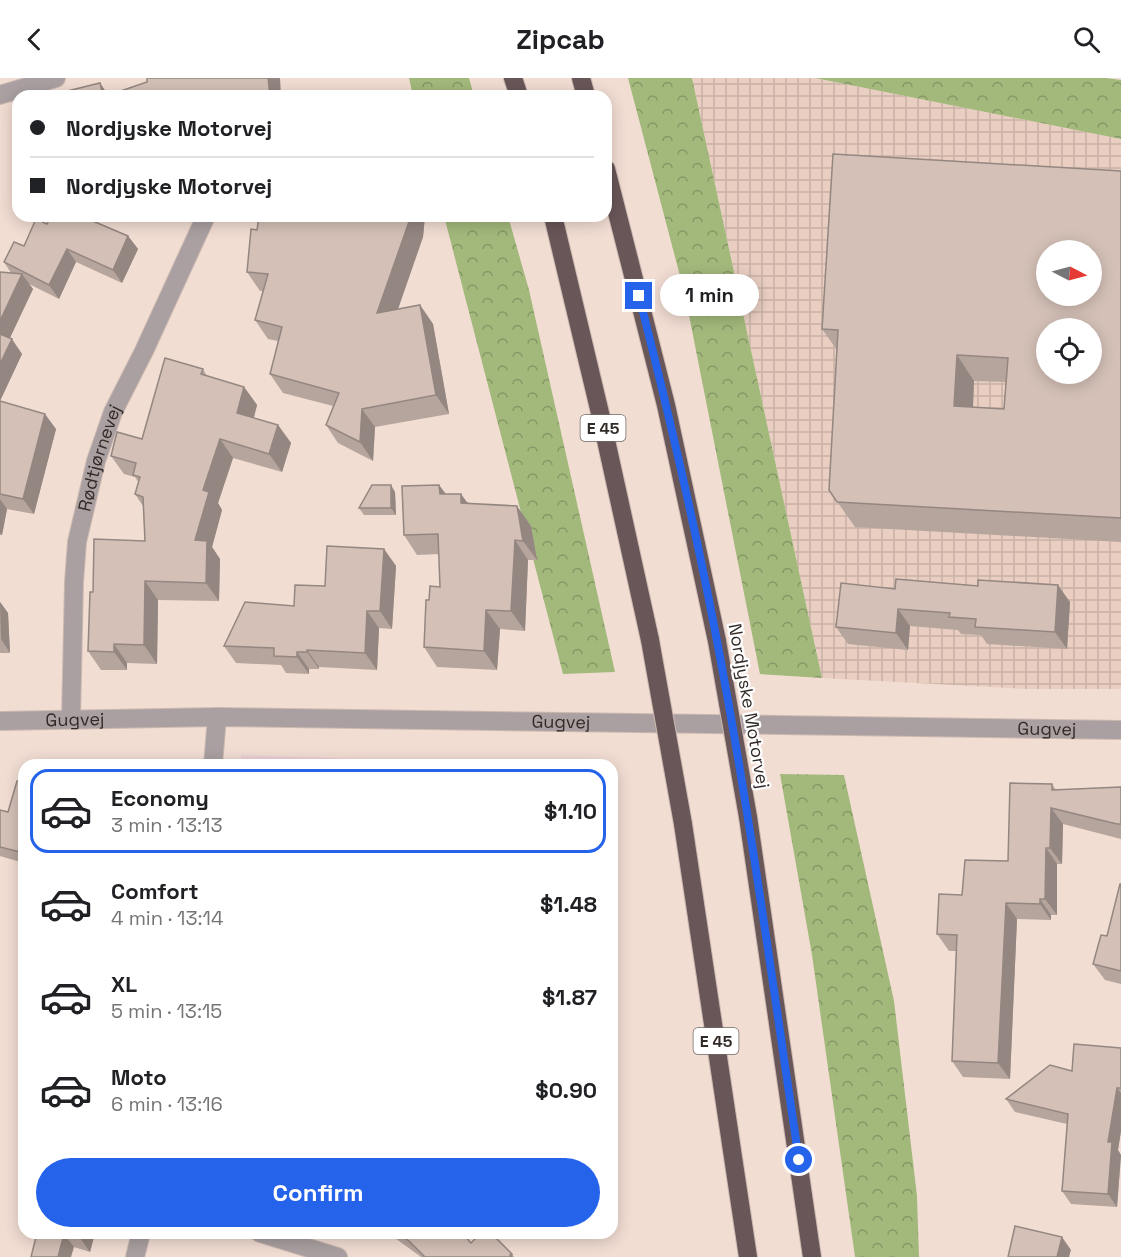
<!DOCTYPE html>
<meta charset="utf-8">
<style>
:root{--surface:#fff;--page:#f6f6f6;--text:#202124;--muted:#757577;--line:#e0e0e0;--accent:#2563eb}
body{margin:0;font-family:"Space Grotesk",sans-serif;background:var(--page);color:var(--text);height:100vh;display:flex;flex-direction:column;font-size:22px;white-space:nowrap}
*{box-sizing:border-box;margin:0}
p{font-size:20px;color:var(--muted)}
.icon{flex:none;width:33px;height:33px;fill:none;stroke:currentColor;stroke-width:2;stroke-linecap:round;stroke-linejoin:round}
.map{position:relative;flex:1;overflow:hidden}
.details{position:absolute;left:18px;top:681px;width:600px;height:480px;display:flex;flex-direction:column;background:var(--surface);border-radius:18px;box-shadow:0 3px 15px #0003}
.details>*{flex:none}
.banner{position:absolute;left:12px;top:12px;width:600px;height:132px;border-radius:18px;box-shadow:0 3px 15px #0003;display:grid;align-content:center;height:132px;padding:0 18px;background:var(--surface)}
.needle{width:39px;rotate:96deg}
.buttons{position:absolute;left:1036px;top:162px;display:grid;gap:12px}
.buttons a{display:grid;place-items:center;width:66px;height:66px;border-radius:50%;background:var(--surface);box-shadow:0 3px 15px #0003;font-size:30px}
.end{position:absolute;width:27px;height:27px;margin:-14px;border:8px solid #2563eb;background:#fff;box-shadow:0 0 0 3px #fff}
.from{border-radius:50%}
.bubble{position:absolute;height:42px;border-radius:21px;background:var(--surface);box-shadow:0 3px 15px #0003;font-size:20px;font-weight:700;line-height:42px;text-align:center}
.banner b{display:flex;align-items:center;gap:21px;height:57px;font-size:22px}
.banner b+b{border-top:2px solid var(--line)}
.banner i{width:15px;height:15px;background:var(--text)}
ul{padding:10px 0 0;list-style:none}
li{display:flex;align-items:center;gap:18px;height:84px;margin:0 12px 9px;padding:0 6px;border:3px solid transparent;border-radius:18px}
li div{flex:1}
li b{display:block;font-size:22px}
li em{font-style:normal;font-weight:700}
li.on{border-color:var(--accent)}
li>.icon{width:54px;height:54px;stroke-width:1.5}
.cta{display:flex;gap:12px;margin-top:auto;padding:12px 18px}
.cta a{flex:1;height:69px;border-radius:36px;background:var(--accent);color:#fff;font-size:24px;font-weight:700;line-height:69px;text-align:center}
header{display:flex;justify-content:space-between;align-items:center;height:78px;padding:0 18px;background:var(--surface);font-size:27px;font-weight:700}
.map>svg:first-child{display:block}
</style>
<header><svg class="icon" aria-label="back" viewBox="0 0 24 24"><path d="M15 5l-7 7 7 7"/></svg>Zipcab<svg class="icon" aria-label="search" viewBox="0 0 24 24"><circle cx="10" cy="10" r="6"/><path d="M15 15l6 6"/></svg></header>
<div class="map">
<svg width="1121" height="1179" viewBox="0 0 1121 1179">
<defs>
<pattern id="industrial-grid" width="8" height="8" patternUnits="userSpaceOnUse" patternTransform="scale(1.5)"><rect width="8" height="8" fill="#e9cec1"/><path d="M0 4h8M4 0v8" fill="none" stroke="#c8b1a6"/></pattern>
<pattern id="forest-crowns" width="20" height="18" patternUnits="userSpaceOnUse" patternTransform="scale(1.5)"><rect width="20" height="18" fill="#a3b97c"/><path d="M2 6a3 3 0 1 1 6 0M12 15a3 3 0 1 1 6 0" fill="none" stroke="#859766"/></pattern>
</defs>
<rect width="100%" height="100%" fill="#f2ddd3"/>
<path fill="#ebd1d6" d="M241,677l316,10h-316z"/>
<path fill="url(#industrial-grid)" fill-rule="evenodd" d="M692,0h123l306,61v550h-96l-203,-11zM1047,172h45v46h-45zM1047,250h45v46h-45z"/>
<g fill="url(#forest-crowns)">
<path d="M409,0h60l5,18h-61z"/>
<path d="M628,0h64l130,600 -62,-4 -75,-379z"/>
<path d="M815,0h291l15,2v59z"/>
<path d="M444,138h64l21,74 86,382 -52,2z"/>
<path d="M780,696l64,1 50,226 23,195 2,61h-64l-43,-302z"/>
</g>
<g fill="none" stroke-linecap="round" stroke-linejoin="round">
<g stroke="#ccb9b1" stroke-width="20">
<g id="minor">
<path d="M0,17l56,-17"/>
<path id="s1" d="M71,641l3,-137 3,-40 19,-81 17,-49 31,-61 62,-135"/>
<path id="s2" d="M0,643l217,-4 904,13"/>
<path d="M213,687l4,-48"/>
<path d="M260,1155l78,24"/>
<path d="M135,1179l6,-24"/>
</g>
</g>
<g stroke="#ccb9b1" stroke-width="20">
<g id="highway">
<path d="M513,0l6,18"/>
<path d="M581,0l5,18"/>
<path d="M606,91l60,236 51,236"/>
<path d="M553,138l47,197 50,227"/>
<path d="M748,739l64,440"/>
<path d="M683,746l65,433"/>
</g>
</g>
<use href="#minor" stroke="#aaa0a1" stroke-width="18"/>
<use href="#highway" stroke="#695658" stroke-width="18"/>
<g stroke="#ccb9b1" stroke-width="20" stroke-linecap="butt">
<g id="highway-bridge">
<path d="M650,562l33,184"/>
<path d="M717,563l31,176"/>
</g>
</g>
<use href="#highway-bridge" stroke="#695658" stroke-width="18"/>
</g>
<g fill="#b6a59d" fill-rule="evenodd">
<path d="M1121,93v371l-266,-15 -26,-37 8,-140 -15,-21zM974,303l32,1 -2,27 -31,-2z"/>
<path d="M259,138h166l-2,21 -25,72 22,-4 13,19 16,90 -74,13 -2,34 -35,-18 -12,-18 7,-19 -50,-13 -13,-19 8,-33 -10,-2 -13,-19 8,-29h-3l-13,-19 10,-42z"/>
<path d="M47,146l81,12 10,13 -16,34 -46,-21 -17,37 -30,-15 4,5 -23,49 12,16 -22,47 56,28 -22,85 -27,-5 -5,26h-2v-263l11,1 -7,-11 20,-16z"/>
<path d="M203,291l4,7 37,11 13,18 -3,13 24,7 13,18 -9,29 -49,-14 -15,45 4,7 -10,37 8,12 -1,42 -61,-1 -1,64 -30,-1v7h-26l-13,-19 5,-59 52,-51 -2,-35 -8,-12 4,-11 -4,-6 -11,-3 -13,-18 31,-17z"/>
<path d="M439,407l7,9 85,32 6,34h-9l-3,71 -25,-2 -3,41 -60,-3 -13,-20 5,-47 11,-13 -1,-33 -22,1 -13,-20z"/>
<path d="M395,414l1,23h-32l-5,-7z"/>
<path d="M384,471l12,17 -4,63 -13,-1 -2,42 -58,-3v2h-10v5l-23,-1 -5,-8 -45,-2 -12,-17 70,-40z"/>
<path d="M895,511l175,13 -3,47 -80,-5 -6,-9 -20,-1 -3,-4 -48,-4 -2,24 -60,-6 -12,-17z"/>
<path d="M0,524l8,11 2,40h-10z"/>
<path d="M24,704v81l-24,-7v-46l8,2z"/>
<path d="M1052,706l4,6 65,-3v52l-58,-15 -1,40h-5v51h-6v5l-34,-1 -7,160 -47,-2 -11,-16 4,-110h-7l-12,-17 25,-39 46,-34z"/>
<path d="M1121,806v100l-16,-4 -12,-16 14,-28z"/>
<path d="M1121,970v83l-3,19 3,5 -4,52 -46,-3 -9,-13 5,-67 -52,-12 -9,-13 66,-28z"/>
<path d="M37,1155h58l-5,19 -16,-5z"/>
<path d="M391,1155h71l9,10 41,11 2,3h-93l-26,-19z"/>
</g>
<g fill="#948680">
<path d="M268,0h12l1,18h-11z"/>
<path d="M100,5l9,13h-6z"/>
<path d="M411,138h14l-2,21 -33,95 -13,-19z"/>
<path d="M128,158l10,13 -16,34 -9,-13z"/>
<path d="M67,171l9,13 -17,37 -10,-14z"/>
<path d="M22,196l11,15 -27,57 -6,-8v-17z"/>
<path d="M420,227l13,19 16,90 -13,-19z"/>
<path d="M12,261l10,15 -22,47v-37z"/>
<path d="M957,277l17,26 -2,50 -18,-25z"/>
<path d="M244,309l13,18 -7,26 -13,-18z"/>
<path d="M362,331l13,18 -2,34 -13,-19z"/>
<path d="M45,336l11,15 -22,85 -11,-15z"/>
<path d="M278,347l13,18 -9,29 -13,-18z"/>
<path d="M220,361l13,19 -15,45 4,7 -10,37 8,12 -1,42 -13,-18 -11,-43 8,-50z"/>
<path d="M391,407l4,7 1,23 -5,-7z"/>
<path d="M439,407l14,19 -13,-10z"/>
<path d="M461,416l14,19 -14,-10z"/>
<path d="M0,421l7,10 -5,26 -2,-2z"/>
<path d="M517,428l14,20 6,34 -14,-19z"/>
<path d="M515,462l13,20 -3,71 -14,-20z"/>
<path d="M384,471l12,17 -4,63 -12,-18z"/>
<path d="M145,503l13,19 -1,64 -13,-19z"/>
<path d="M1058,507l12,17 -3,47 -12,-17z"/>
<path d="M0,524l8,11 2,40 -9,-14z"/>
<path d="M898,531l12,17 -2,24 -12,-17z"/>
<path d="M486,532l14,19 -3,41 -13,-19z"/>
<path d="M367,533l12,17 -2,42 -12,-17z"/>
<path d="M114,566l13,19v7l-13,-18z"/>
<path d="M307,572l12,17v2l-12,-17z"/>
<path d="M297,574l12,17v5l-12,-17z"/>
<path d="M1051,730l12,16 -1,40 -12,-16z"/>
<path d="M1046,770l11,16v51l-12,-16z"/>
<path d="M1040,821l11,16v5l-11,-16z"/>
<path d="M1006,825l11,16 -7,160 -12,-16z"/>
<path d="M1117,1010l4,5v38l-3,19 3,5 -4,52 -9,-13v-52z"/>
<path d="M82,1155h13l-5,19 -10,-14z"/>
<path d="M64,1156l10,13 -3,10h-13z"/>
<path d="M1062,1159l9,13 -2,7h-12z"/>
</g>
<g fill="#d4c0b7" stroke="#948680" stroke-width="1.5" fill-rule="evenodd">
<path d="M147,0h121l2,18h-164l41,-14z"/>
<path d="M100,5l3,13h-56z"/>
<path d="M833,76l288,17v347l-284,-16 -8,-12 9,-160 -16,-1zM1047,172h45v46h-45zM1047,250h45v46h-45zM957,277l51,3 -4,51 -50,-3z"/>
<path d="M51,138h30l47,20 -15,34 -46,-21 -18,36 -45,-23 10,-20 10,4 12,-27 11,5z"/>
<path d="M259,138h152l-34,97 43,-8 16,90 -74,14 -2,33 -34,-17 13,-32 -69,-19 12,-47 -27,-7 13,-46 -21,-2 4,-43 6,1z"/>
<path d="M0,194l22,2 -22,47z"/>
<path d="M0,256l12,5 -12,25z"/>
<path d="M165,280l38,11 -2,5 43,13 -7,26 41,12 -9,29 -49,-15 -17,51 6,2 -14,48 12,1 -1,42 -61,-2 -1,64 -30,-1v8l-26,-1 2,-59h3l1,-53 51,2 -2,-44 -8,-3 5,-17 -7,-2 3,-12 -25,-7 6,-24 25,7z"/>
<path d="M0,323l45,13 -22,85 -23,-5z"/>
<path d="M372,407h19v23h-32z"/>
<path d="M439,407l1,9h21v9l56,3 6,35 -8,-1 -4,71 -25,-1 -2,41 -60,-4 2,-47h3l1,-14 10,1 -2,-53 -34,1 -2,-49z"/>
<path d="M327,468l57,3 -4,62h-13l-2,42 -58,-3v2h-10v5l-23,-1v-8l-50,-2 21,-44 49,4 1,-21 30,1z"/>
<path d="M896,501l82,7v-6l80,5 -3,47 -80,-5 1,-8 -27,-2 1,-4 -52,-4 -2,24 -60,-6 5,-44 54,6z"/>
<path d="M17,703l7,1v71l-24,-6v-37l8,2z"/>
<path d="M1010,705l42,1v6l69,-3v37h-4l-66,-16 -1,40h-4l-1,51h-5v5l-34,-1 -8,160 -46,-2 5,-126 -20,-1 2,-40 23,1 3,-35 43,1z"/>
<path d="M1120,806h1v87l-28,-7 8,-29 6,1z"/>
<path d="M1074,966l47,4v40h-4l-9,54h4l-4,52 -46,-3 6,-77 -62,-15 44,-34 22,6z"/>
<path d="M1015,1148l47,11 -5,20h-49z"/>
<path d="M37,1155h45l-2,5 -16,-4 -6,23h-27z"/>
<path d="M398,1155h64l9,10 10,-10h10l21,21 -2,1 2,2h-87l-16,-16z"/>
</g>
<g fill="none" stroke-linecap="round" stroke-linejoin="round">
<path stroke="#2563eb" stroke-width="8" d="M639,218c29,114 56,229 78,345 33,172 56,346 82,519"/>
</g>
<g text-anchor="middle" stroke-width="4.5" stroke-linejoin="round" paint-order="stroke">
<g fill="#fff" stroke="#706a68" stroke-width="1.5">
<rect x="580.5" y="337" width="45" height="26" rx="4.5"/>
<rect x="693.5" y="950" width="45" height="26" rx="4.5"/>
</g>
<g font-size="16" font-weight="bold" fill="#322a27">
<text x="603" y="356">E 45</text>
<text x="716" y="969">E 45</text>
</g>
<g font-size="18" fill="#322a27" stroke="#fff">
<text dy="6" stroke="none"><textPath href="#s1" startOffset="264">Rødtjørnevej</textPath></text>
<text transform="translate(749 628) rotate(80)" y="6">Nordjyske Motorvej</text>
<text dy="6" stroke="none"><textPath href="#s2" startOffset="75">Gugvej</textPath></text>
<text dy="6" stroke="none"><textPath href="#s2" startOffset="561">Gugvej</textPath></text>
<text dy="6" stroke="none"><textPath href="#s2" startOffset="1047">Gugvej</textPath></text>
</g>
</g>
</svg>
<div class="buttons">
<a><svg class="needle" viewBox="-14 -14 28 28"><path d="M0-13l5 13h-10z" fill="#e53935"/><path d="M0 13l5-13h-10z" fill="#757577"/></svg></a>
<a><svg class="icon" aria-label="locate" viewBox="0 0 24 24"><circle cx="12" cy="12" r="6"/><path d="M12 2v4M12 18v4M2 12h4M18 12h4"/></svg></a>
</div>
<i class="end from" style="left:799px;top:1082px"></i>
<i class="end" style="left:639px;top:218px"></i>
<div class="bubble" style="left:660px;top:196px;width:99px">1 min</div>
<div class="banner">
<b><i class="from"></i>Nordjyske Motorvej</b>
<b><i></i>Nordjyske Motorvej</b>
</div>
<section class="details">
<ul>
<li class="on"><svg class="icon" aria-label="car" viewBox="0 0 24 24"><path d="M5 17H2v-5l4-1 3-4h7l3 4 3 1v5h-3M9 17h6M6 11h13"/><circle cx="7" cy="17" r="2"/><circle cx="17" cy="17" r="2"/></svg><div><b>Economy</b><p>3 min · 13:13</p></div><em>$1.10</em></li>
<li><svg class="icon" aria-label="car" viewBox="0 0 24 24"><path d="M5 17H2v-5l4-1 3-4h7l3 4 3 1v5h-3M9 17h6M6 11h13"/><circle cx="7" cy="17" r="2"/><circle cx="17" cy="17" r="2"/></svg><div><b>Comfort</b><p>4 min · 13:14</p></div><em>$1.48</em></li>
<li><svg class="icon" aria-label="car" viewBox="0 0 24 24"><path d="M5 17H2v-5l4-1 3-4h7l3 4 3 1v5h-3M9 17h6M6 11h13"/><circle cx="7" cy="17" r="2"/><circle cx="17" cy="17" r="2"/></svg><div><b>XL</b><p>5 min · 13:15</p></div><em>$1.87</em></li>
<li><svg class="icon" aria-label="car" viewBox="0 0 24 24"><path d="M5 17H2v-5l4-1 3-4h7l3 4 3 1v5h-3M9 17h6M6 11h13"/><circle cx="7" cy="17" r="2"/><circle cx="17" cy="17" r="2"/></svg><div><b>Moto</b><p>6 min · 13:16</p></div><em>$0.90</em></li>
</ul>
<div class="cta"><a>Confirm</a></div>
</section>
</div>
